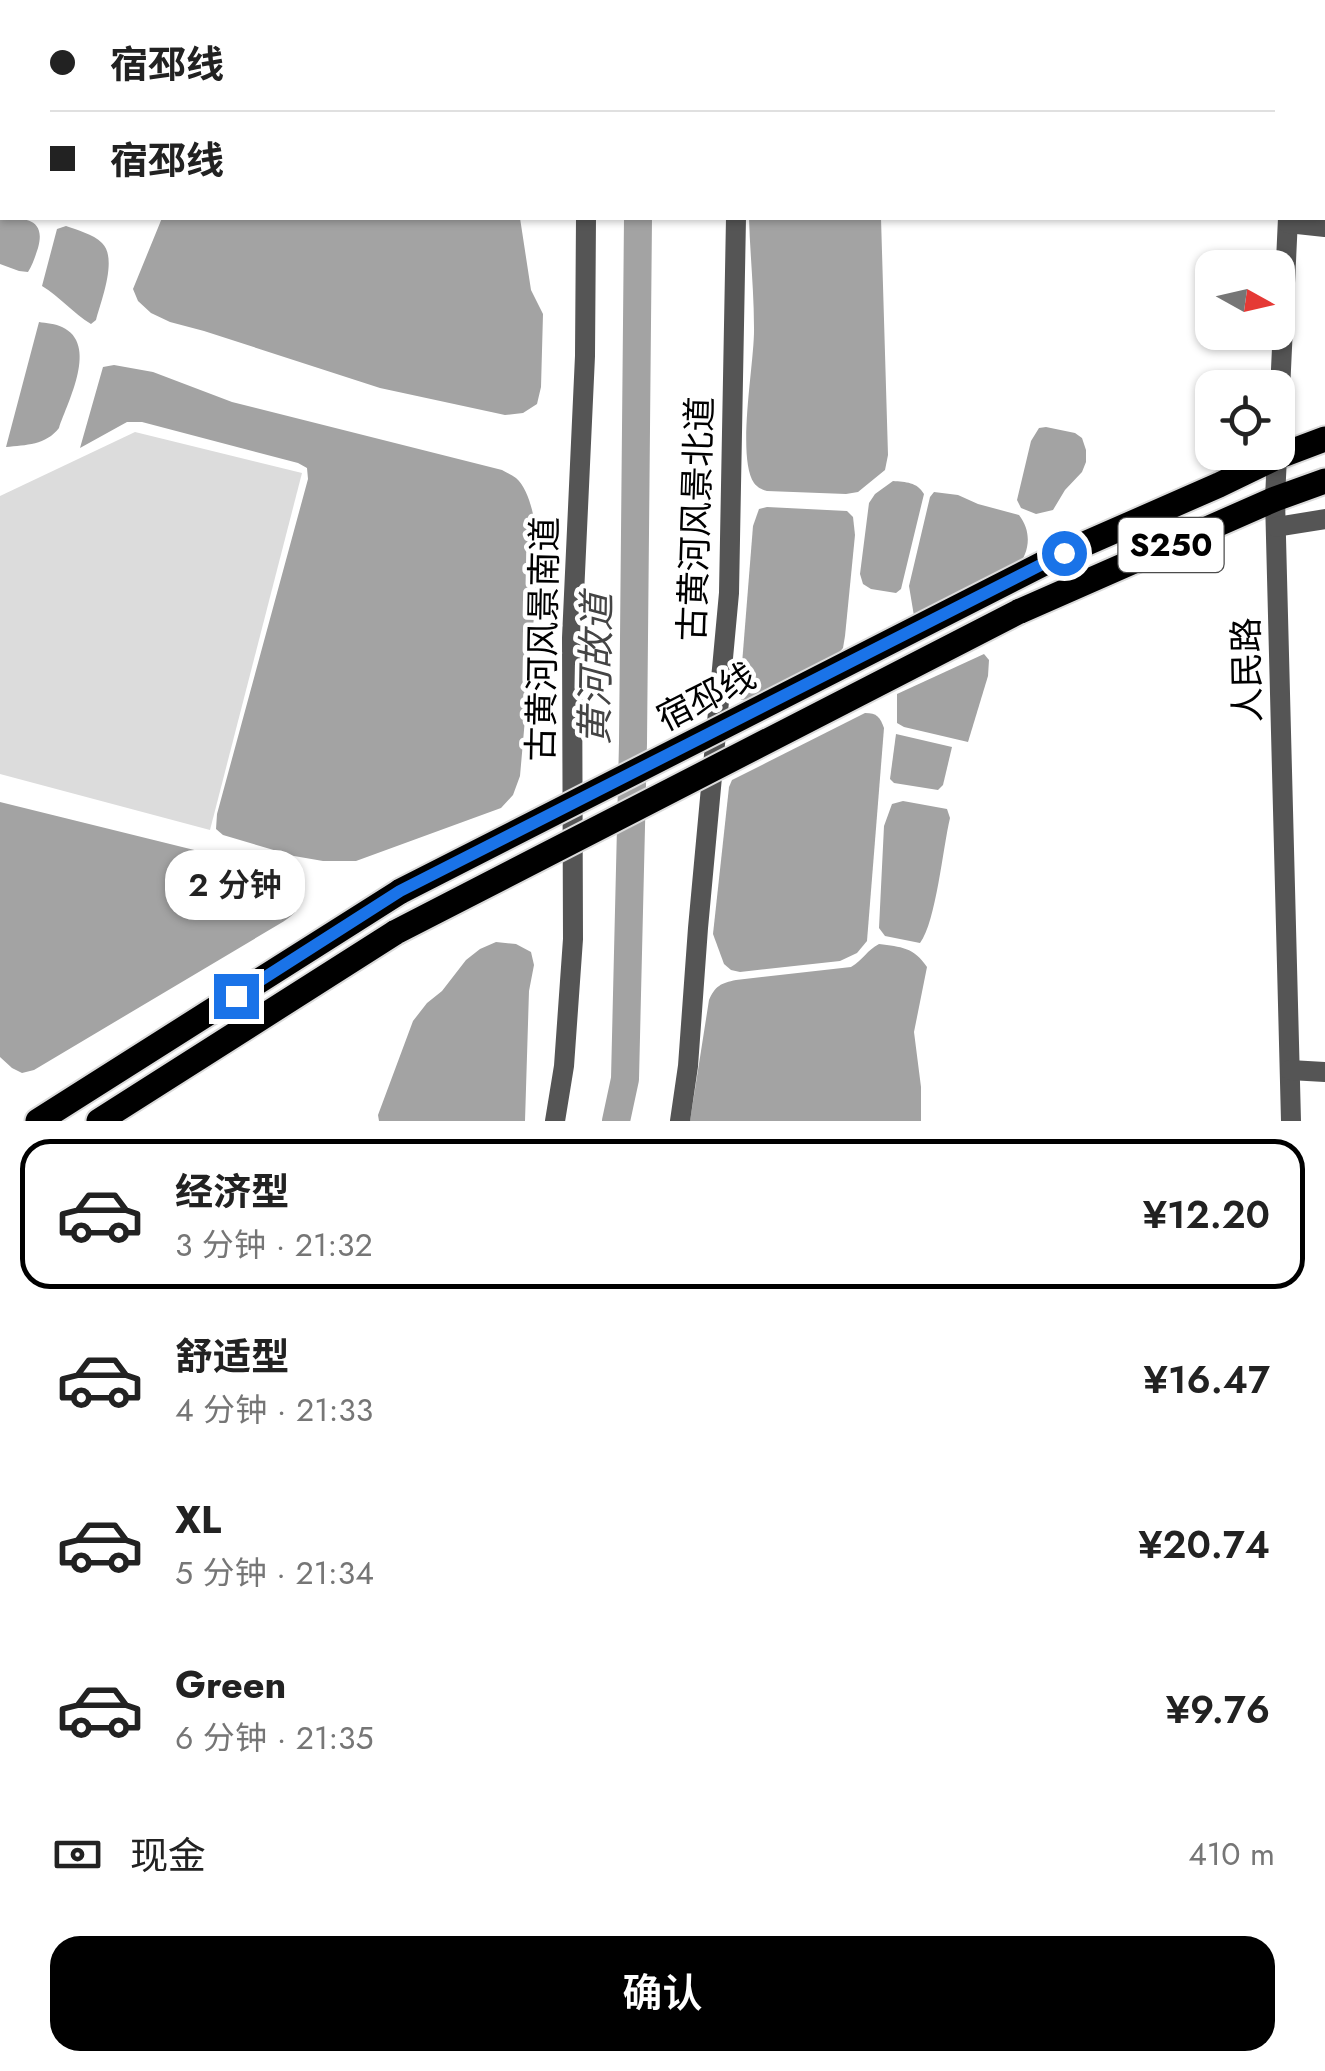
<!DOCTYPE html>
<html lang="zh">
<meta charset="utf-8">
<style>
:root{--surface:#fff;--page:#f2f2f2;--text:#222;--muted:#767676;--line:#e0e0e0;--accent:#000}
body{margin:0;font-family:Jost,"Noto Sans SC",sans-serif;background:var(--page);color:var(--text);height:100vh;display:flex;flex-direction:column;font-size:38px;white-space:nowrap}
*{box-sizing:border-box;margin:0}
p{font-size:32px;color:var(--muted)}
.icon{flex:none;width:55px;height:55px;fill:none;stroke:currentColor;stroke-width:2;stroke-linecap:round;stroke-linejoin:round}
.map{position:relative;height:1121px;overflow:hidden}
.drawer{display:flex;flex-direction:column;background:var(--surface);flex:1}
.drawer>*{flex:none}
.hud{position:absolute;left:0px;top:0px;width:1325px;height:220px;box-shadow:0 2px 8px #0004;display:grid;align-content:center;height:220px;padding:0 50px;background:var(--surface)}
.needle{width:65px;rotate:98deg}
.tools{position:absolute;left:1195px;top:250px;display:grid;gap:20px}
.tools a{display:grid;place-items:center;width:100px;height:100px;border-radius:20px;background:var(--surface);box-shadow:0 2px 8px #0004;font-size:50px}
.end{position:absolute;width:45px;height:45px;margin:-22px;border:12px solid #1a73e8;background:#fff;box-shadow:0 0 0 5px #fff}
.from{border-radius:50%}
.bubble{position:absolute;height:70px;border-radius:30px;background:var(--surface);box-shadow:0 2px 8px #0004;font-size:32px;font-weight:600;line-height:70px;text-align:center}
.hud b{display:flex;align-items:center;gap:35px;height:95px;font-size:38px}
.hud b+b{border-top:2px solid var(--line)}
.hud i{width:25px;height:25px;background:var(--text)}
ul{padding:18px 0 0;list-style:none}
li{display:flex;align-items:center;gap:30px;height:150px;margin:0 20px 15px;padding:0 30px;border:5px solid transparent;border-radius:30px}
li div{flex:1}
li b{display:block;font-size:38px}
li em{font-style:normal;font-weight:600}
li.active{border-color:var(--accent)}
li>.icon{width:90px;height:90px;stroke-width:1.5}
.pay{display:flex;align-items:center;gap:25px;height:110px;padding:0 50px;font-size:38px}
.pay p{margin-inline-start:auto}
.primary-button{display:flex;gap:20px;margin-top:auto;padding:20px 50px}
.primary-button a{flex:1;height:115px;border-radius:30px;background:var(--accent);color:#fff;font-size:40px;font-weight:600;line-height:115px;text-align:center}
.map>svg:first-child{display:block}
</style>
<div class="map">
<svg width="1325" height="1121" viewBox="0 0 1325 1121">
<rect width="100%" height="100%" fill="#fff"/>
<path fill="#dcdcdc" d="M135,432l167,41 -92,357 -210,-56v-278z"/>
<g fill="#a3a3a3">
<path d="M0,210l2,1v7c24,0 44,1 36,30 -3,9 -5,16 -10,24l-9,-1 -19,-7z"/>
<path d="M162,218h358l11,72 12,24 -2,73 -4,17 -14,9 -18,2 -125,-27 -176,-57 -34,-9 -19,-9 -13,-12 -5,-12z"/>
<path d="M749,218h132l7,237 -3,15 -27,22 -12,2 -79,-3c-6,-2 -9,-3 -13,-8 -18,-27 1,-122 0,-156 0,-36 -4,-73 -5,-109z"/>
<path d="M66,226c11,4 27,8 36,17 16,15 -1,58 -6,77l-5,4c-18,-11 -31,-27 -49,-38l15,-57z"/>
<path d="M39,322c7,1 17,2 23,5 37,17 6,74 -3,101 -13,17 -33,17 -53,19z"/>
<path d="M114,365l39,7 79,30 270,68c5,3 10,5 14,8 18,16 21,59 23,81l-19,217 -7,19 -12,13 -145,53h-33l-29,-5 -71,-21 -7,-6 1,-15 91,-335 -1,-11 -9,-5 -156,-41h-15l-47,26 23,-81z"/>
<path d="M1046,427l29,6 7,5 4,12v12l-4,10 -17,18 -12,20 -17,4 -15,-6 -4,-8 14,-59 8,-13z"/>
<path d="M893,481c13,1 24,1 31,13l-23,95 -5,4 -25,-4 -8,-5 -3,-10 9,-71 6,-9z"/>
<path d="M934,492l24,3 20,9 41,11c13,17 11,36 -2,53l-103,48 -5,-30 21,-89z"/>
<path d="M767,507l80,4 6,6 2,18 -10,101 -2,12 -6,7 -87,44 -9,1 -1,-11 13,-163 6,-17z"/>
<path d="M984,654l5,6 -1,16 -20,66 -64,-15 -7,-4v-29z"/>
<path d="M865,713c12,0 15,4 19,15l-17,213 -10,12 -17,8 -100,11 -9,-2 -7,-6 -11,-30 16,-147 3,-7z"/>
<path d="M896,734l56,13 -9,38 -5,5 -44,-7 -4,-4z"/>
<path d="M903,801l44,8 3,9c-7,29 -14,104 -30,125l-35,-7 -6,-8 5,-102 8,-22z"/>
<path d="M0,802l279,69 24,21c0,15 -10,24 -22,31l-247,147 -12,3 -10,-5 -12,-11z"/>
<path d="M496,942l20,2 15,8 3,13 -5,26 -4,130h-146l-1,-6 35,-94 14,-18 15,-12 24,-31 14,-11z"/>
<path d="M879,944c22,3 35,3 48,23l-13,65 7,55v34h-231l19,-121c6,-14 12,-17 27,-20l115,-13c12,-7 16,-17 28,-23z"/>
</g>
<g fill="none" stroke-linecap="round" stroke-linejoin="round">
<g stroke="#a3a3a3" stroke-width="5">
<path d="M448,0l11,2"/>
<path d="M854,0l1,2"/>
<path d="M911,2l12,-2"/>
</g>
<g stroke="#a3a3a3" stroke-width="28">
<path d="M626,0l1,2"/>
<path d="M616,1121l9,-42 8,-336 5,-525"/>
</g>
<g stroke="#dbdbdb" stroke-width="29">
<g id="major">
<path d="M1064,553l155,-68 58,-28 48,-18"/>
<path d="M1018,612l257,-113 50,-18"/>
<path d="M38,1121l363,-230"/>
<path d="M99,1121l297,-189"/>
</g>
</g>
<g stroke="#555" stroke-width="20">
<path d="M305,0l11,2"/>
<path d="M560,0v2"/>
<path d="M709,0l1,2"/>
<path d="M1071,0l7,2"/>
<path d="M953,2l13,-2"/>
<path d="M1297,2v-2"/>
<path d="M1288,218l-13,281 16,622"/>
<path d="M1288,223l37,4"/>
<path d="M1276,527l49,-8"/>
<path d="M1290,1070l35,2"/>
<path d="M555,1121l9,-55 9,-127 -1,-301 13,-282 1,-138"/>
<path d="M680,1121l8,-55 10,-138 31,-335 7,-375"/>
</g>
<use href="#major" stroke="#000" stroke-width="25"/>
<g stroke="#dbdbdb" stroke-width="29" stroke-linecap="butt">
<g id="major-bridge">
<path d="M401,891l663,-338"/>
<path d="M396,932l622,-320"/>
</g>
</g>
<use href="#major-bridge" stroke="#000" stroke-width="25"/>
</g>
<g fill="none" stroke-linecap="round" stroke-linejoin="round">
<path stroke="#1a73e8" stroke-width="12" d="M236,996l164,-105 664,-338"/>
</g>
<g text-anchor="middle" stroke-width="9" stroke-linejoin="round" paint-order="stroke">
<rect fill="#fff" stroke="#4c4c4c" stroke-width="2.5" x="1118.5" y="518" width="105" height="54" rx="8"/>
<g font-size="32" font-weight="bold" fill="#000">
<text x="1171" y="556">S250</text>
</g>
<g font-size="35" fill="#000" stroke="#fff">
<text transform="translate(696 519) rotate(-88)" y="12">古黄河风景北道</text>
<text transform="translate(543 639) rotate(-89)" y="12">古黄河风景南道</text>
<text transform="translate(1247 670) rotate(-91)" y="12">人民路</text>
<text transform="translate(706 697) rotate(-27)" y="12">宿邳线</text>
</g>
<g font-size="38" font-style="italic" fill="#444" stroke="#fff">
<text transform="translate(596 669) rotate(-89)" y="13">黄河故道</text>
</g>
</g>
</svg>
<div class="tools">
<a><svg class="needle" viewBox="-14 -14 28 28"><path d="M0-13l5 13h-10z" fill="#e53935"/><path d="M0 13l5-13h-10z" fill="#767676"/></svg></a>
<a><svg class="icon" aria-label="locate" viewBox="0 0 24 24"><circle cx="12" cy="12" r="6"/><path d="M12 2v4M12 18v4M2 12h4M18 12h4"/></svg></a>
</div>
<i class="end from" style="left:1064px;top:553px"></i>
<i class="end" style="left:236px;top:996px"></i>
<div class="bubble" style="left:165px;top:850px;width:140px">2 分钟</div>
<div class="hud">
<b><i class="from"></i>宿邳线</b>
<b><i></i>宿邳线</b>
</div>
</div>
<section class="drawer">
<ul>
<li class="active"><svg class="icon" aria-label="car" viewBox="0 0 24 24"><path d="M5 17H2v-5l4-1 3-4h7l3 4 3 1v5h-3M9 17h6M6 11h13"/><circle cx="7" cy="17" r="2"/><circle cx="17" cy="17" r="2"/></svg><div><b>经济型</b><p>3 分钟 · 21:32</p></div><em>¥12.20</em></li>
<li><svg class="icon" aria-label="car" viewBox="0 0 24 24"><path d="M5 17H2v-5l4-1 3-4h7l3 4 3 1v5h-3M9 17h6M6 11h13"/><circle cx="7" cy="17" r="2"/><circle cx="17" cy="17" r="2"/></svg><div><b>舒适型</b><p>4 分钟 · 21:33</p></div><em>¥16.47</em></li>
<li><svg class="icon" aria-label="car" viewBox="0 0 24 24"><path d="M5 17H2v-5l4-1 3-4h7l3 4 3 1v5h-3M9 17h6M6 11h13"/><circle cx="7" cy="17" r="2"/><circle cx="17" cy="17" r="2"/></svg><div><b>XL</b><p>5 分钟 · 21:34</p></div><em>¥20.74</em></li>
<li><svg class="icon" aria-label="car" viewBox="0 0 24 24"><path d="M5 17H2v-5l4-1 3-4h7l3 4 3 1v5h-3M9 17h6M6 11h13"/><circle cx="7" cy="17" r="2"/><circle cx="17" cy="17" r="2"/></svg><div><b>Green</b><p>6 分钟 · 21:35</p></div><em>¥9.76</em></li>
</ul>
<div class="pay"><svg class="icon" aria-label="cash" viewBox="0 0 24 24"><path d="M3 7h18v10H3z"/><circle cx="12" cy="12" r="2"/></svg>现金<p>410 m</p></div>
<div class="primary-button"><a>确认</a></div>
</section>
